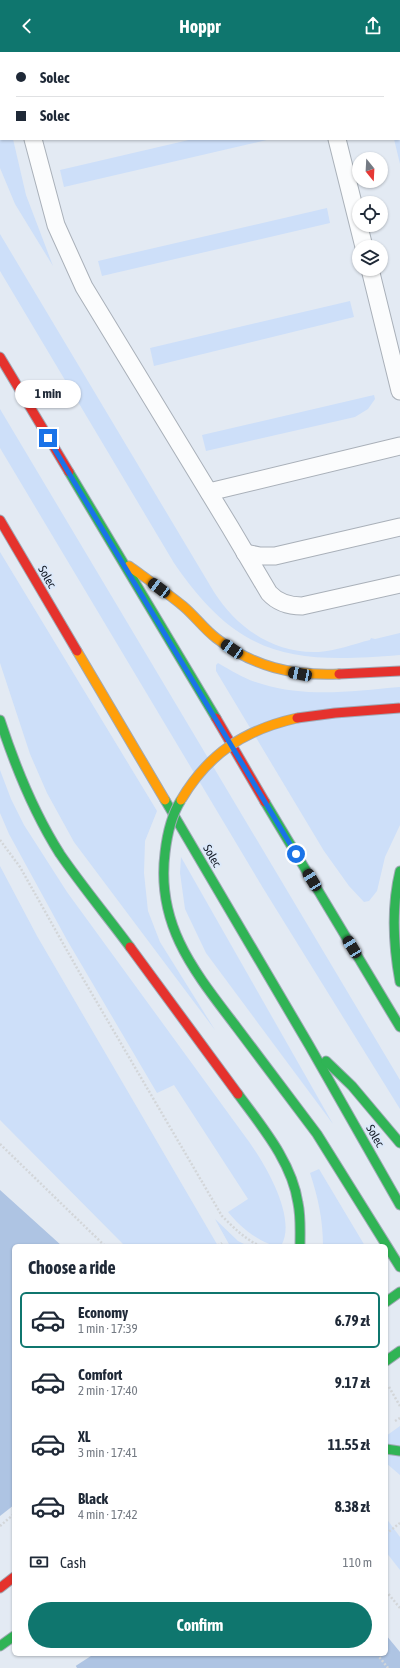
<!DOCTYPE html>
<meta charset="utf-8">
<style>
:root{--surface:#fff;--page:#f2f2f3;--text:#1f2937;--muted:#747a83;--line:#e0e1e3;--accent:#0f766e}
body{margin:0;font-family:"Asap Condensed",sans-serif;background:var(--page);color:var(--text);height:100vh;display:flex;flex-direction:column;font-size:15px;white-space:nowrap}
*{box-sizing:border-box;margin:0}
p{font-size:13px;color:var(--muted)}
.icon{flex:none;width:22px;height:22px;fill:none;stroke:currentColor;stroke-width:2;stroke-linecap:round;stroke-linejoin:round}
.map{position:relative;flex:1;overflow:hidden}
.panel{position:absolute;left:12px;top:1192px;width:376px;height:412px;display:flex;flex-direction:column;background:var(--surface);border-radius:6px;box-shadow:0 1px 3px #0004}
.panel>*{flex:none}
.hud{position:absolute;left:0px;top:0px;width:400px;height:88px;box-shadow:0 1px 3px #0004;display:grid;align-content:center;height:88px;padding:0 16px;background:var(--surface)}
.needle{width:26px;rotate:162deg}
.fabs{position:absolute;left:352px;top:100px;display:grid;gap:8px}
.fabs a{display:grid;place-items:center;width:36px;height:36px;border-radius:50%;background:var(--surface);box-shadow:0 1px 3px #0004;font-size:20px}
.end{position:absolute;width:18px;height:18px;margin:-9px;border:5px solid #1a73e8;background:#fff;box-shadow:0 0 0 2px #fff}
.from{border-radius:50%}
.bubble{position:absolute;height:28px;border-radius:14px;background:var(--surface);box-shadow:0 1px 3px #0004;font-size:13px;font-weight:700;line-height:28px;text-align:center}
.car{position:absolute;width:12px;height:24px;margin:-12px -6px;border-radius:5px;box-shadow:0 0 3px 1px #0007;background:linear-gradient(#222 24%,#8ab4d8 0 40%,#222 0 76%,#8ab4d8 0 86%,#222 0)}
.hud b{display:flex;align-items:center;gap:14px;height:38px;font-size:15px}
.hud b+b{border-top:1px solid var(--line)}
.hud i{width:10px;height:10px;background:var(--text)}
ul{padding:0;list-style:none}
li{display:flex;align-items:center;gap:12px;height:56px;margin:0 8px 6px;padding:0 8px;border:2px solid transparent;border-radius:6px}
li div{flex:1}
li b{display:block;font-size:15px}
li em{font-style:normal;font-weight:700}
li.current{border-color:var(--accent)}
li>.icon{width:36px;height:36px;stroke-width:1.5}
h2{padding:0 16px;font-size:18px;line-height:48px}
.pay{display:flex;align-items:center;gap:10px;height:44px;padding:0 16px;font-size:15px}
.pay p{margin-inline-start:auto}
.action{display:flex;gap:8px;margin-top:auto;padding:8px 16px}
.action a{flex:1;height:46px;border-radius:24px;background:var(--accent);color:#fff;font-size:16px;font-weight:700;line-height:46px;text-align:center}
header{display:flex;justify-content:space-between;align-items:center;height:52px;padding:0 16px;background:var(--accent);color:#fff;font-size:18px;font-weight:700}
.map>svg:first-child{display:block}
</style>
<header><svg class="icon" aria-label="back" viewBox="0 0 24 24"><path d="M15 5l-7 7 7 7"/></svg>Hoppr<svg class="icon" aria-label="share" viewBox="0 0 24 24"><path d="M12 15V3M7 8l5-5 5 5M5 13v7h14v-7"/></svg></header>
<div class="map">
<svg width="400" height="1616" viewBox="0 0 400 1616">
<rect width="100%" height="100%" fill="#e3eaf3"/>
<g fill="#cddff9">
<path d="M372,0h28v112l-6,-25h5v-86z"/>
<path d="M0,29l1,58h12l13,56 27,71 -38,-62 -15,-36z"/>
<path d="M193,87h78l-207,48 -4,-17z"/>
<path d="M327,156l3,15 -228,53 -4,-15z"/>
<path d="M0,182l214,358c23,36 60,62 105,60 16,-1 35,-8 51,-12l1,-2 4,1 25,-6v22c-109,9 -161,3 -226,-92l-174,-292z"/>
<path d="M350,249l4,16 -200,49 -4,-18z"/>
<path d="M374,343l1,4 -7,10 -13,8 -149,34 -4,-16z"/>
<path d="M0,357l400,671v29l-137,-221 -263,-440z"/>
<path d="M0,500l157,259 -12,30 -1,32 4,38 12,31 55,88 -141,-188 -27,-49 -17,-39 -30,-91z"/>
<path d="M218,611c14,8 28,17 44,21 46,14 91,7 138,3v138l-15,32 -8,34 -8,10 -5,1 -15,-16 -25,-35 -108,-180v-6z"/>
<path d="M0,718l11,29 13,26 43,67 180,247c17,23 51,79 34,107 -19,0 -42,-20 -53,-34l20,-13 -74,-114 -17,8 -90,-153 -58,-106 -9,-21z"/>
<path d="M181,805l152,267 -127,-171 -21,-44 -5,-36z"/>
<path d="M0,814l37,70 181,310h-93l-125,-126z"/>
<path d="M319,1117l46,77h-42c0,-26 -5,-49 -13,-73z"/>
<path d="M215,1167l23,22 10,5h-18z"/>
<path d="M400,1374v49l-14,-12v-27z"/>
<path d="M386,1466l14,19v33l-14,-18z"/>
</g>
<g fill="#aec4e3">
<path d="M0,1138l62,56h-48v315l-14,-24z"/>
<path d="M386,1583l14,17v16h-323l-8,-14h317z"/>
</g>
<g fill="#e3eaf3">
<path d="M14,1453v58l-14,-22v-25z"/>
<path d="M67,1602h27l-20,13z"/>
</g>
<g fill="none" stroke-linecap="round" stroke-linejoin="round">
<g stroke="#a9b0b9" stroke-width="19">
<g id="lane">
<path d="M13,0v1"/>
<path d="M316,0v1"/>
<path d="M33,87l23,86 28,62 146,240 39,66c9,10 20,13 33,13l98,-22"/>
<path d="M337,87l27,108"/>
<path d="M370,217l30,122"/>
<path d="M209,440l191,-46"/>
<path d="M245,501l15,3h15l125,-29"/>
</g>
</g>
<g stroke="#a0a9b5" stroke-width="11">
<g id="fast">
<path d="M69,420l147,246"/>
<path d="M0,668c15,46 34,93 60,134 22,32 47,62 70,93"/>
<path d="M165,748l144,245 91,160"/>
<path d="M265,750l135,225"/>
<path d="M400,819c-9,37 -7,73 0,111"/>
<path d="M235,973l82,109 83,133"/>
<path d="M326,1009l26,25 48,57"/>
<path d="M238,1042c24,33 54,68 60,109 3,14 2,29 2,43"/>
<path d="M386,1250l14,-10"/>
<path d="M386,1309l14,-10"/>
<path d="M386,1397l14,2"/>
<path d="M0,1594l14,-10"/>
</g>
</g>
<g stroke="#a0a9b5" stroke-width="11">
<g id="slow">
<path d="M129,514c18,13 37,26 54,40 12,10 21,23 33,32 37,29 77,38 123,36"/>
<path d="M77,599l88,149"/>
</g>
</g>
<g stroke="#a0a9b5" stroke-width="11">
<g id="jam">
<path d="M0,305l69,115"/>
<path d="M0,468l77,131"/>
<path d="M339,622l61,-3"/>
<path d="M216,666l49,84"/>
<path d="M130,895l108,147"/>
<path d="M0,1536l14,-11"/>
</g>
</g>
<g stroke="#d3d6d9" stroke-width="2.5" stroke-dasharray="2 2" stroke-linecap="butt">
<path d="M0,788l20,27 58,103 144,246c12,12 23,23 38,30"/>
<path d="M0,1092l105,102"/>
<path d="M218,1194l4,-3"/>
<path d="M389,1335l11,19"/>
<path d="M395,1369l5,-3"/>
<path d="M0,1474l14,-12"/>
<path d="M386,1482l14,-11"/>
<path d="M386,1539l14,17"/>
<path d="M377,1602l11,14"/>
</g>
<use href="#lane" stroke="#fbfcfd" stroke-width="17"/>
<use href="#fast" stroke="#30b455" stroke-width="9"/>
<use href="#slow" stroke="#ff9f0a" stroke-width="9"/>
<use href="#jam" stroke="#e5322d" stroke-width="9"/>
<g stroke="#a0a9b5" stroke-width="11" stroke-linecap="butt">
<path id="fast-bridge" d="M181,748c-10,16 -14,35 -16,53 -9,72 29,118 70,172"/>
</g>
<g stroke="#a0a9b5" stroke-width="11" stroke-linecap="butt">
<path id="slow-bridge" d="M181,748c27,-46 63,-70 116,-82"/>
</g>
<g stroke="#a0a9b5" stroke-width="11" stroke-linecap="butt">
<path id="jam-bridge" d="M297,666l38,-5 65,-5"/>
</g>
<use href="#fast-bridge" stroke="#30b455" stroke-width="9"/>
<use href="#slow-bridge" stroke="#ff9f0a" stroke-width="9"/>
<use href="#jam-bridge" stroke="#e5322d" stroke-width="9"/>
</g>
<g fill="none" stroke-linecap="round" stroke-linejoin="round">
<path stroke="#1a73e8" stroke-width="5" d="M48,386l248,416"/>
</g>
<g text-anchor="middle" stroke-width="4" stroke-linejoin="round" paint-order="stroke">
<g font-size="12" fill="#131a25" stroke="#dce9fa">
<text transform="translate(47 525) rotate(60)" y="4">Solec</text>
<text transform="translate(212 804) rotate(60)" y="4">Solec</text>
<text transform="translate(375 1084) rotate(60)" y="4">Solec</text>
</g>
</g>
</svg>
<div class="fabs">
<a><svg class="needle" viewBox="-14 -14 28 28"><path d="M0-13l5 13h-10z" fill="#e53935"/><path d="M0 13l5-13h-10z" fill="#747a83"/></svg></a>
<a><svg class="icon" aria-label="locate" viewBox="0 0 24 24"><circle cx="12" cy="12" r="6"/><path d="M12 2v4M12 18v4M2 12h4M18 12h4"/></svg></a>
<a><svg class="icon" aria-label="layers" viewBox="0 0 24 24"><path d="M12 4l9 5-9 5-9-5zM3 14l9 5 9-5"/></svg></a>
</div>
<i class="end from" style="left:296px;top:802px"></i>
<i class="end" style="left:48px;top:386px"></i>
<div class="bubble" style="left:15px;top:328px;width:66px">1 min</div>
<i class="car" style="left:159px;top:536px;rotate:307deg"></i>
<i class="car" style="left:232px;top:597px;rotate:304deg"></i>
<i class="car" style="left:300px;top:622px;rotate:281deg"></i>
<i class="car" style="left:312px;top:828px;rotate:329deg"></i>
<i class="car" style="left:352px;top:895px;rotate:329deg"></i>
<div class="hud">
<b><i class="from"></i>Solec</b>
<b><i></i>Solec</b>
</div>
<section class="panel">
<h2>Choose a ride</h2>
<ul>
<li class="current"><svg class="icon" aria-label="car" viewBox="0 0 24 24"><path d="M5 17H2v-5l4-1 3-4h7l3 4 3 1v5h-3M9 17h6M6 11h13"/><circle cx="7" cy="17" r="2"/><circle cx="17" cy="17" r="2"/></svg><div><b>Economy</b><p>1 min · 17:39</p></div><em>6.79 zł</em></li>
<li><svg class="icon" aria-label="car" viewBox="0 0 24 24"><path d="M5 17H2v-5l4-1 3-4h7l3 4 3 1v5h-3M9 17h6M6 11h13"/><circle cx="7" cy="17" r="2"/><circle cx="17" cy="17" r="2"/></svg><div><b>Comfort</b><p>2 min · 17:40</p></div><em>9.17 zł</em></li>
<li><svg class="icon" aria-label="car" viewBox="0 0 24 24"><path d="M5 17H2v-5l4-1 3-4h7l3 4 3 1v5h-3M9 17h6M6 11h13"/><circle cx="7" cy="17" r="2"/><circle cx="17" cy="17" r="2"/></svg><div><b>XL</b><p>3 min · 17:41</p></div><em>11.55 zł</em></li>
<li><svg class="icon" aria-label="car" viewBox="0 0 24 24"><path d="M5 17H2v-5l4-1 3-4h7l3 4 3 1v5h-3M9 17h6M6 11h13"/><circle cx="7" cy="17" r="2"/><circle cx="17" cy="17" r="2"/></svg><div><b>Black</b><p>4 min · 17:42</p></div><em>8.38 zł</em></li>
</ul>
<div class="pay"><svg class="icon" aria-label="cash" viewBox="0 0 24 24"><path d="M3 7h18v10H3z"/><circle cx="12" cy="12" r="2"/></svg>Cash<p>110 m</p></div>
<div class="action"><a>Confirm</a></div>
</section>
</div>
